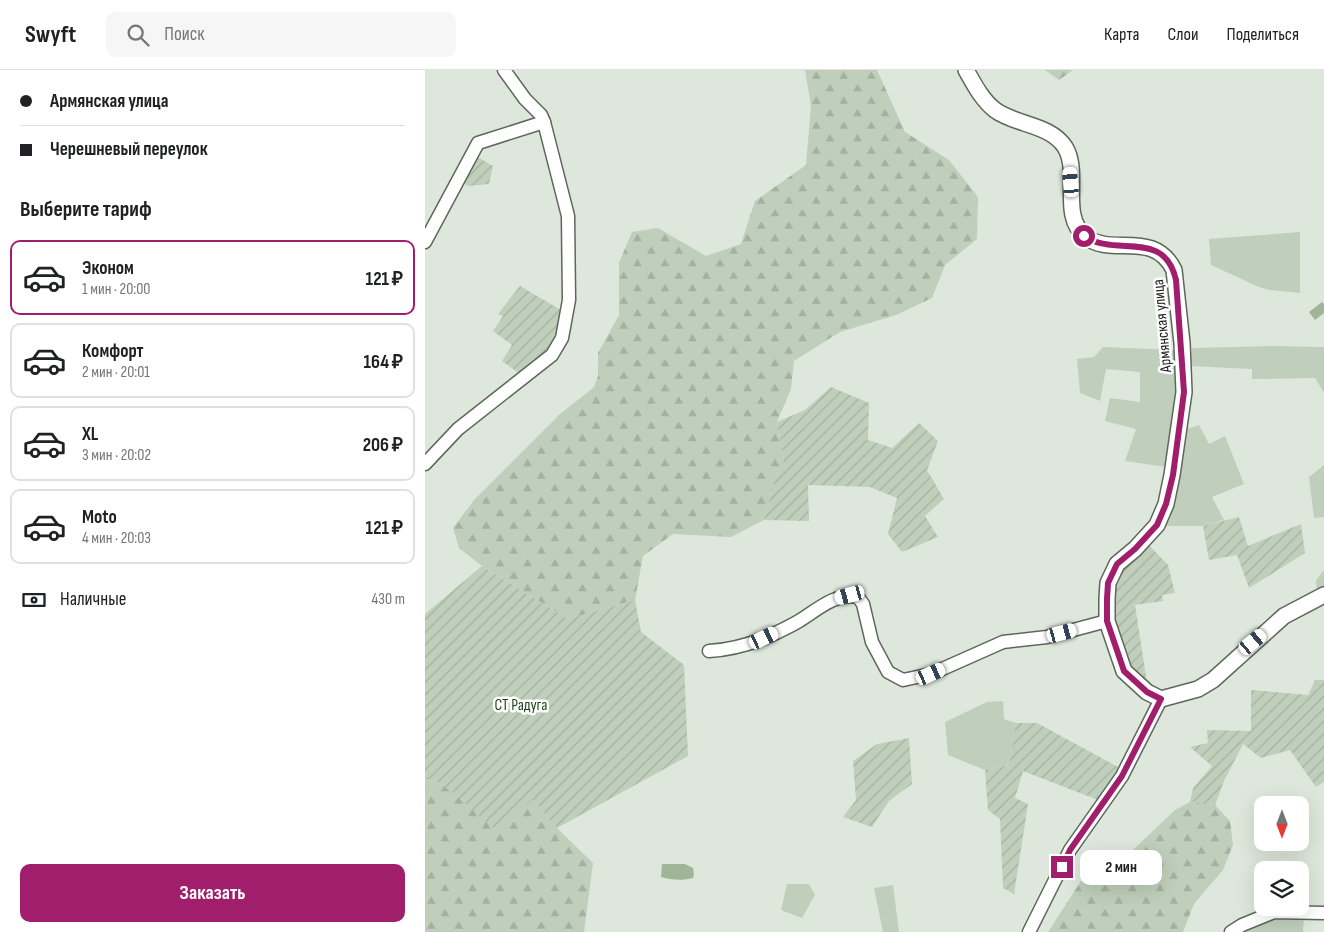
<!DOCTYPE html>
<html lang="ru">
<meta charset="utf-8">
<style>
:root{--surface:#fff;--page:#f6f6f6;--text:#202124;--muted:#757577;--line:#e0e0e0;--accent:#a11e6d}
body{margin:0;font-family:"Sofia Sans Condensed",sans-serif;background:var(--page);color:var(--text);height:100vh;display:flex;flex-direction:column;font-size:19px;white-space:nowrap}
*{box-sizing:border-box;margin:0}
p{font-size:16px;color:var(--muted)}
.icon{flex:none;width:28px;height:28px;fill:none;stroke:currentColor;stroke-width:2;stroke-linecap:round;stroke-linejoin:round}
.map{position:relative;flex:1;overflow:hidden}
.panel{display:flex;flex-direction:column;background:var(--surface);width:425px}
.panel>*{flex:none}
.banner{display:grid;align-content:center;height:110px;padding:0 20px;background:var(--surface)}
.needle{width:32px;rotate:180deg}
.controls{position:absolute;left:829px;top:726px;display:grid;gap:10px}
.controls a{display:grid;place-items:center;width:55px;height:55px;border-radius:10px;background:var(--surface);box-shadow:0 5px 20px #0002;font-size:25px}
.end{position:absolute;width:22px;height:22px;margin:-11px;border:6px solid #a11e6d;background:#fff;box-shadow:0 0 0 2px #fff}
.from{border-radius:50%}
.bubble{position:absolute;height:35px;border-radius:10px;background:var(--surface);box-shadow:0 5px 20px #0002;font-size:16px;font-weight:700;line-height:35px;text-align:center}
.car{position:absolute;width:15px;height:30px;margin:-15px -8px;border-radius:6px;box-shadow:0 0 4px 1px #0007;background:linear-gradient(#fff 24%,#345 0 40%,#fff 0 76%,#345 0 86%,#fff 0)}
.banner b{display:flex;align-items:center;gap:18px;height:48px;font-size:19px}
.banner b+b{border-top:1px solid var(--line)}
.banner i{width:12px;height:12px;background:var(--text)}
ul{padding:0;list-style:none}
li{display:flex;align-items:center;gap:15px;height:75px;margin:0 10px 8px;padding:0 10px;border:2px solid var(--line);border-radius:10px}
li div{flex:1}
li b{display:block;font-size:19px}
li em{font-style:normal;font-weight:700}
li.selected{border-color:var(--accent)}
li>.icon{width:45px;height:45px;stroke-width:1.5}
h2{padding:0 20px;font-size:22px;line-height:60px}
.pay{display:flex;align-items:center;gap:12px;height:55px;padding:0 20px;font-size:19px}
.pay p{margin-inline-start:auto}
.button{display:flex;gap:10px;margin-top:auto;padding:10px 20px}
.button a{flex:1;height:58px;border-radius:10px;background:var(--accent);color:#fff;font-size:20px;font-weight:700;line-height:58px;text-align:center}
header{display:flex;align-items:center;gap:30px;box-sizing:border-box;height:70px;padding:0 25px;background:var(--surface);border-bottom:1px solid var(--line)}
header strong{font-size:24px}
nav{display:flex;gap:28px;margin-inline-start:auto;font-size:18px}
.search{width:350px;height:45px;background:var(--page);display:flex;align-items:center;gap:12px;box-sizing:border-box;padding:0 18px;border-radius:10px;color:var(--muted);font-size:19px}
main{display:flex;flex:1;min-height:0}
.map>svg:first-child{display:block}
</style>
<header>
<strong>Swyft</strong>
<div class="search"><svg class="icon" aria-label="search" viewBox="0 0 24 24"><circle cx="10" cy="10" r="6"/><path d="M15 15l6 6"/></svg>Поиск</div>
<nav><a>Карта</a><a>Слои</a><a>Поделиться</a></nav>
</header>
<main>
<section class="panel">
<div class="banner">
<b><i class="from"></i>Армянская улица</b>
<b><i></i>Черешневый переулок</b>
</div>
<h2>Выберите тариф</h2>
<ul>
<li class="selected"><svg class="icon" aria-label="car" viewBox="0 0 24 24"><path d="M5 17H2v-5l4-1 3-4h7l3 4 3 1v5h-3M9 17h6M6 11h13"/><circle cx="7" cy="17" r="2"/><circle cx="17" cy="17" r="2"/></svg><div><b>Эконом</b><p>1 мин · 20:00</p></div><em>121 ₽</em></li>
<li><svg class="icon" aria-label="car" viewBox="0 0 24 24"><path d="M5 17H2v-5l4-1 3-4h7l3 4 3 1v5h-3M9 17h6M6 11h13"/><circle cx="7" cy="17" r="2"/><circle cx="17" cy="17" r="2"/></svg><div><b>Комфорт</b><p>2 мин · 20:01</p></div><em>164 ₽</em></li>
<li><svg class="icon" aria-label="car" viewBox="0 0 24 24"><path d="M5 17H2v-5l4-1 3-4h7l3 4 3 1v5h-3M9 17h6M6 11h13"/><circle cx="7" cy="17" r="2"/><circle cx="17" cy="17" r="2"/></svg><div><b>XL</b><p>3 мин · 20:02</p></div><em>206 ₽</em></li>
<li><svg class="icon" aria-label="car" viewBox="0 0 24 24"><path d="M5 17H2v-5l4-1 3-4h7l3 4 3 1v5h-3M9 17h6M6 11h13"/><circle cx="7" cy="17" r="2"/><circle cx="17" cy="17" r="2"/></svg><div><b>Moto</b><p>4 мин · 20:03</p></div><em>121 ₽</em></li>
</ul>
<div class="pay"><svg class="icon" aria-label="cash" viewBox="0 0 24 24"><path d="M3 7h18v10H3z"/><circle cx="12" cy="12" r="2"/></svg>Наличные<p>430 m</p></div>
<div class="button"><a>Заказать</a></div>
</section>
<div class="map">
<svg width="899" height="862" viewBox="0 0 899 862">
<defs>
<pattern id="forest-firs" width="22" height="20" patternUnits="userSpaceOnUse" patternTransform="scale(1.25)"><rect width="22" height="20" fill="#bfcfbb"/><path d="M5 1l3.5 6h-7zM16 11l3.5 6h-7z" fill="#a4b1a0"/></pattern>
<pattern id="garden-furrows" width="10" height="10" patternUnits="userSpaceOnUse" patternTransform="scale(1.25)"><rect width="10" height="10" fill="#bfcfbb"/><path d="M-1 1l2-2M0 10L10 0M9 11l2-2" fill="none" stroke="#a4b1a0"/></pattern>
</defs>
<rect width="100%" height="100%" fill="#dee7dc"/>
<g fill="#bfcfbb">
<path d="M875,162v61l-31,-3 -10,-3 -48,-22 -2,-26z"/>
<path d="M849,276l50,1v46l-9,-15 -63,1v-10l-62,-3 2,-18z"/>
<path d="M678,277l73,3 1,40 -11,77 -41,-6 11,-32 -31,-8 5,-23 30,4v-30l-34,-3 -6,32 -20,-8 -3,-34 17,-2z"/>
<path d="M774,355l10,19 16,-8 19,48 -32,13 12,23 -21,6h-44l25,-96z"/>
<path d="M899,395v52l-10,1 -5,-41z"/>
<path d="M899,500v16l-7,6 -1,-12z"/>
<path d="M578,631l1,18 12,4 -7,42 -24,5 -37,-15 -3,-33 42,-20z"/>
<path d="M362,814h22l6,11 -13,23 -21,-8z"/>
<path d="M468,815l6,47h-16l-9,-44z"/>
<path d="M847,847h32l-1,15h-65z"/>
</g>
<g fill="url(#forest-firs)">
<path d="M380,0h72l28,62 44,28 29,37 -1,42 -32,26 -13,33 -36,17 -56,17 -46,29 -3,28 -14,33 7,38 -10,22 -10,38 -33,17 -58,-3 -30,22 -8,44 -67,19 -86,-53 -23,-18 -6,-20 21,-28 85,-85 35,-28 4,-11v-23l21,-38v-52l13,-31 26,-4 48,28 35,-12 14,-43 51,-36 5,-59z"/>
<path d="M620,0h28l-14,10z"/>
<path d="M0,705l22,13 49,41 37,-29 24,28 36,35 -9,69h-159z"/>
<path d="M765,732l25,3 15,16 3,24 -10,25 -29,34 -11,28h-135l33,-51 35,-15 59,-56z"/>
</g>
<g fill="url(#garden-furrows)">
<path d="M51,86l17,10 -4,18 -21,2 -6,-5z"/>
<path d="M95,216l41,24c-6,37 -14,40 -41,64l-18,-13 10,-16 -19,-14 10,-15 -5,-2z"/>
<path d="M406,317l38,16 -1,37 24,8 27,-25 19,18 -11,29 17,29 -19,17 13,21 -36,15 -14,-18 9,-36 -27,-11 -62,-2 1,36 -45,-1 10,-38 10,-22 -7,-38 28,-12z"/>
<path d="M814,447l9,29 53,-22 4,29 -56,35 -12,-33 -28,5 -6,-34z"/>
<path d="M722,473l21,22 7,28 -13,2 1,6 -28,4 13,84c-5,-6 -11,-11 -16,-17 -9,-14 -25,-75 -19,-91 6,-15 22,-27 34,-38z"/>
<path d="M57,496l86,53 67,-19 6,32 43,33 4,91 -131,72 -24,-28 -37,30 -49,-42 -22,-13v-161z"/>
<path d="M890,610h9v102l-8,5 -26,-37 -29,8 -18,-14 -19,37 -9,24 -25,-3 3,-14 19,-22 -22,-19 18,-4 -1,-13 44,1v-41l57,5z"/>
<path d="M591,653h21l83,45 -22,32 -75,-29 -8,27 13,6 -14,90 -11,-6 -3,-69 -12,-9 -3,-40 24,-5z"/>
<path d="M484,668l3,46 -23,17 -17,26 -29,-10 13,-17 -3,-39 24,-17z"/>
</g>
<g fill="#9eb598">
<path d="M897,232l2,2v9l-9,7 -6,-8z"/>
<path d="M237,794h23l8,4 1,7 -1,3c-11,3 -21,2 -32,-1z"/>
</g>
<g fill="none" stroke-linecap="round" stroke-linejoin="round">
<g stroke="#5f675d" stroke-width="15">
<g id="minor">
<path d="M0,172l53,-99 66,-21"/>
<path d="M0,394l33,-35 94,-74 10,-17 7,-38 -1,-84 -24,-94 -3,-7 -16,-16 -21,-29"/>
<path d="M284,581c19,-1 38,-6 56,-13 11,-5 24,-11 34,-17 18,-11 37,-29 59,-24l5,7 9,38 16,30 15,8 28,-6 72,-32 44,-5 60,-16"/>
<path d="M604,862l41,-82 52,-74 39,-77"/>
<path d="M806,862l11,-7 32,-13 50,1"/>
</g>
</g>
<g stroke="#5f675d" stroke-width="18">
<path id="tertiary" d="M541,0c8,14 16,30 29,40 20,15 55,14 70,37 16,26 -6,69 21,90 26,20 68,-8 88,33l8,73 2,49 -12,83 -6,29 -9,21 -22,24 -18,15 -9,19 -1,16v22l17,50 23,21 14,7 37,-10 15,-9 71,-64 40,-21"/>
</g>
<use href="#minor" stroke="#fff" stroke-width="12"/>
<use href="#tertiary" stroke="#fff" stroke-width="15"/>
</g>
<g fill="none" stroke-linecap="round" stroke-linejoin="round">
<path stroke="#a11e6d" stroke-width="6" d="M637,797l8,-17 52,-74 39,-77 -14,-7 -23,-21 -17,-50v-22l1,-16 9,-19 18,-15 22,-24 9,-21 7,-29 11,-83 -8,-112c-12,-52 -60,-22 -92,-44"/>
</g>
<g text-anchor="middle" stroke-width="5" stroke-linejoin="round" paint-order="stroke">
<g font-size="16" fill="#1b1e1a" stroke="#fff">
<text transform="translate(736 256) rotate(-95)" y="6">Армянская улица</text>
</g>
<g font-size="16" fill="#224319" stroke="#fff">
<text x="96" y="640">СТ Радуга</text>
</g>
</g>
</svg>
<div class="controls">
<a><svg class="needle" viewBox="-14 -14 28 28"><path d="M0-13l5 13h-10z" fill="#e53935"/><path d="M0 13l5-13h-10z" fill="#757577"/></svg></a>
<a><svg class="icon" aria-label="layers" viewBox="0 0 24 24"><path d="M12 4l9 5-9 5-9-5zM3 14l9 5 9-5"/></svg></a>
</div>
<i class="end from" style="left:659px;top:166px"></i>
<i class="end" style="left:637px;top:797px"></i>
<div class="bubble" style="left:655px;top:780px;width:82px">2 мин</div>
<i class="car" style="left:646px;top:112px;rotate:355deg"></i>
<i class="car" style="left:425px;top:525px;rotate:255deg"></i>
<i class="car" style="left:637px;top:563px;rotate:75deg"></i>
<i class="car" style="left:339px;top:568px;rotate:64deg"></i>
<i class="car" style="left:828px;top:572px;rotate:50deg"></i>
<i class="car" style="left:506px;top:604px;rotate:66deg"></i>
</div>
</main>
